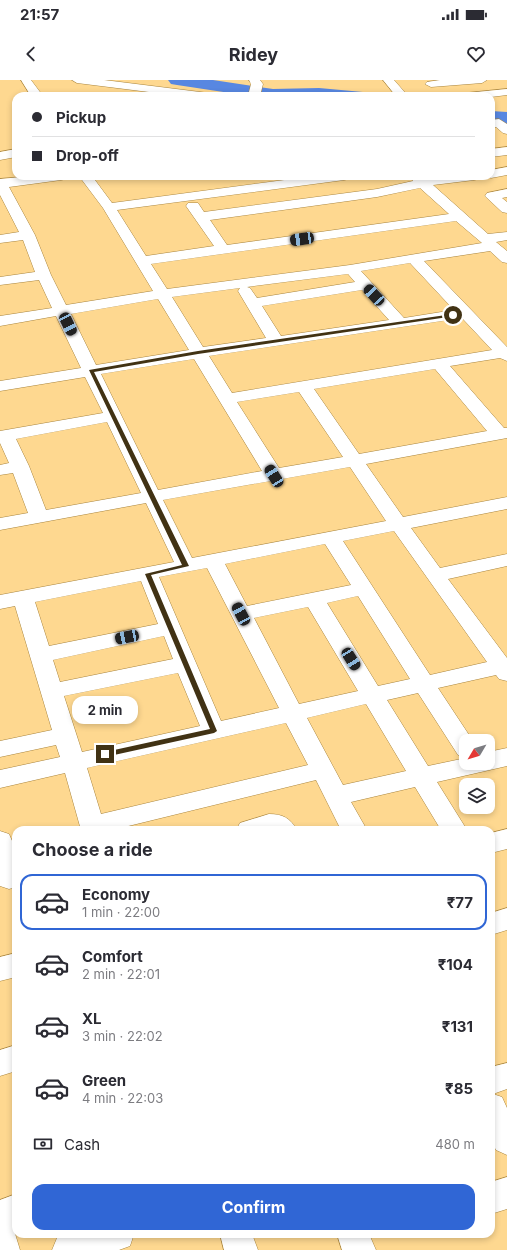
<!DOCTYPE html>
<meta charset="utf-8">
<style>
:root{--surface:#fff;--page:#f7f7f7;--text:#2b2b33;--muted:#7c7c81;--line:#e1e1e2;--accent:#3066d5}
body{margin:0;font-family:Inter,sans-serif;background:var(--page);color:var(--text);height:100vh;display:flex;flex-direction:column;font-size:15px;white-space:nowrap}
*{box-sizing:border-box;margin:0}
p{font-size:13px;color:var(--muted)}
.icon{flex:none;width:22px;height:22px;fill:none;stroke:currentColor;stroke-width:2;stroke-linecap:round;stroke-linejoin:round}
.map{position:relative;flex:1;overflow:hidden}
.details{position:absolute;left:12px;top:746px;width:483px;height:412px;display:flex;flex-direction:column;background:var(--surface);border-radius:12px;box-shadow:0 2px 6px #0003}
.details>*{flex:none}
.top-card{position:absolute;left:12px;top:12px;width:483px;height:88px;border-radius:12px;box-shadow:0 2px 6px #0003;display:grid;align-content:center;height:88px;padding:0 20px;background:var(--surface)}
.needle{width:26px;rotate:232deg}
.fabs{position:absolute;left:459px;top:654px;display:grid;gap:8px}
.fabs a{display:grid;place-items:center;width:36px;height:36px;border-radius:8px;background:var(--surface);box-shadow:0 2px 6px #0003;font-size:20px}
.end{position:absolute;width:18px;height:18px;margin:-9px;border:5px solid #413214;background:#fff;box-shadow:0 0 0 2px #fff}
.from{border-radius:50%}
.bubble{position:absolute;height:28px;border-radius:12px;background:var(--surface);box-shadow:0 2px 6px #0003;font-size:13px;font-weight:700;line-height:28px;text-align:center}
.car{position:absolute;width:12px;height:24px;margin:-12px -6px;border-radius:5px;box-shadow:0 0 3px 1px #0007;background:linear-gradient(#222 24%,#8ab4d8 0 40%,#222 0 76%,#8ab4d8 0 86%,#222 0)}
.top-card b{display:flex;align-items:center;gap:14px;height:38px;font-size:15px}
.top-card b+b{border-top:1px solid var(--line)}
.top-card i{width:10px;height:10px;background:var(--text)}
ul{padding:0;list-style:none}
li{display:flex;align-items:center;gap:12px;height:56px;margin:0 8px 6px;padding:0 12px;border:2px solid transparent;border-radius:12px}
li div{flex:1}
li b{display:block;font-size:15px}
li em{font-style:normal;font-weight:700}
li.on{border-color:var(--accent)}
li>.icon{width:36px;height:36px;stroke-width:1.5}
h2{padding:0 20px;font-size:18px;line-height:48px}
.pay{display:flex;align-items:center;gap:10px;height:44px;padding:0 20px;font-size:15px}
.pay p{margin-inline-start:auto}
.action{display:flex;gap:8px;margin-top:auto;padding:8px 20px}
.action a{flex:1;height:46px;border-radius:12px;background:var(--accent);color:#fff;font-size:16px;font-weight:700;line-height:46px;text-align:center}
.status{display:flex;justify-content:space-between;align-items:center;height:28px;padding:0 20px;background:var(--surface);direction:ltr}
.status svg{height:11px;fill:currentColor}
header{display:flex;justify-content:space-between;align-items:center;height:52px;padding:0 20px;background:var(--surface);font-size:18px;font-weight:700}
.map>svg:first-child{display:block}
</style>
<div class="status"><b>21:57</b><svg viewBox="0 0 49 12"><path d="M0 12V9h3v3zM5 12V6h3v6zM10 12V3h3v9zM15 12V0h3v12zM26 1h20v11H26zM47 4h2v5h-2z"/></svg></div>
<header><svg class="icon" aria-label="back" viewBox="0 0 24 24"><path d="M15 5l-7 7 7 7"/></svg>Ridey<svg class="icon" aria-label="heart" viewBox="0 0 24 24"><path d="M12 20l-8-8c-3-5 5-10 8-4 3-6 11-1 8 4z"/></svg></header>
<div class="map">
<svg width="507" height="1170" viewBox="0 0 507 1170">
<rect width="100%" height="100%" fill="#fed890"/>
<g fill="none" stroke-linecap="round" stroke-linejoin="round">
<g fill="#5887e1" fill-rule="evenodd">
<path d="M168,0h45l60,9 46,-1 44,4 3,4h-116l-73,-11 -6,-1z"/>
<path d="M491,31l16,1v12l-16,-1z"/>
</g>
<g stroke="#a9853e" stroke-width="1">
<g id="minor">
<path d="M21,0h10l12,16h-12z"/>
<path d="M72,0h32l104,13 6,3h-33l-104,-13z"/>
<path d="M249,0h11l3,4 -3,12h-12l3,-12z"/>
<path d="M383,0h11l14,16h-12z"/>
<path d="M440,0h47l-5,3 -51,4 -6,-3 2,-2z"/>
<path d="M507,9v6l-16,2 -31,-1 6,-3z"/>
<path d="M499,39l8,5v10l-4,-1 -7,-6 -5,1v-8z"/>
<path d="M507,67v8l-16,2v-8z"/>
<path d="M16,69v8l-16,3v-8z"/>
<path d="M507,87v8l-16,3 -5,-2h5v-6z"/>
<path d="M32,96h35l-1,3 -5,1 -52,7 26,48 16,40 15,30 87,-14 -50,-83 -24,-32h13l20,27 203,-27h35l-1,3 -5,1 -227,30 29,46 68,-10 -28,-40 2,-3h10l6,9 173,-23 36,-8 -3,-5h12l4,3 20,-3h34l-1,3 -5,1 -41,5 55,49 19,-2v8l-11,2 11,9v12l-5,-1 -12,-11 -66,10 83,86v14l-7,-3 -50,8 54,62h3v10l-141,26 37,53 104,-20v12l-96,19 29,40 67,-14v12l-59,13 59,79v23l-8,-2 -3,-4 -58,13 35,53h-7v16l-8,-2 -40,-62 -31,7 41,66 38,-8v5h22v-11l19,-4v18l-70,16 30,48h-26l-26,-43 -64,15 16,28h-26l-25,-50 -204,50h-31l-16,-57 -65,15v-18l60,-13 -4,-12 -56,12v-16l52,-11 -37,-124 -15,3v-14l174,-33 -28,-59 -146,27v-12l28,-5 -15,-40 -13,2v-10l9,-2 -9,-20v-12l103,-18 -18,-36 -85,14v-10l81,-13 -25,-52 -56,10v-10l52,-8 -13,-28 -39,5v-8l35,-5 -12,-32 -23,3v-8l19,-3 -19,-37v-16zM420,108l29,26 -222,31 -17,-25 167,-23zM456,141l26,22 -132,22 -183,24 -16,-25zM410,183l44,47 -50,8 -43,-47zM348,194l7,8 -98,16 -7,-10 -3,-1zM240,208l-2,3 28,47 -63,9 -31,-50zM362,210l27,30 -108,16 -19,-30zM158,219l31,51 -93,15 -25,-51zM462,238l30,32 -260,43 -23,-37zM194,279l68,112 -104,19 -57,-116zM435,289l52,62 -128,23 -45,-65zM299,312l44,65 -64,11 -42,-66zM107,342l34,71 -95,17 -17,-44 -13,-27zM350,387l36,54 -194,37 -29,-58zM394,451l93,131 -57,13 -87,-134zM325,464l26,41 -104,21 -22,-42zM207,488l72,140 -58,13 -62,-144zM141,501l17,43 -109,22 -14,-44zM358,516l52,83 -32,7 -51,-83zM308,527l50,84 -59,13 -45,-86zM164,556l9,23 -113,23 -7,-22zM178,593l22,53 -118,26 -18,-56zM366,624l40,67 -63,14 -36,-67zM286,643l22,42 -207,49 -14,-46z"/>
<path d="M507,109v8l-5,1 5,4v11l-5,-1 -17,-16 2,-3z"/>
<path d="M269,734c14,0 21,4 28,16h-61l4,-7z"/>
<path d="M507,749v20l-16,4v-20z"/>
<path d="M0,751l9,3c9,17 7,35 7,53l-7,2 -9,-3z"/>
<path d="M507,828v22l-16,5v-22z"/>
<path d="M16,873v24l-16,4v-24z"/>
<path d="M16,965v26l-16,5v-26z"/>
<path d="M507,983v26l-14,5 9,3 5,11v47l-11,-5 -5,-10v-73z"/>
<path d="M507,1097v32l-16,5v-32z"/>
<path d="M16,1114v32l-3,1 7,23h-20v-50z"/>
<path d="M68,1154h66l-4,12 -11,4h-67l5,-12z"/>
<path d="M220,1154h32l6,16h-34z"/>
<path d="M337,1154h32l7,16h-34z"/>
</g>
</g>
<use href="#minor" fill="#fff" fill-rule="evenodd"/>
</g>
<path fill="#413214" d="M453,234l2,2 -257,38 -104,18 95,194 -38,9 66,156 -3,2 -109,24 -3,-1v-3l3,-1 105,-23 -65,-155 37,-9 -93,-195 109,-19z"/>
</svg>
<div class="fabs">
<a><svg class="needle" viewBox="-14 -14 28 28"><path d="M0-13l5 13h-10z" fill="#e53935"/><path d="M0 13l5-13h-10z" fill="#7c7c81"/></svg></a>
<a><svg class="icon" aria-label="layers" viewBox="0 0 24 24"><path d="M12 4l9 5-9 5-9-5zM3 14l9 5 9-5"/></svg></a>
</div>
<i class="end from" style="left:453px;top:235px"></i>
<i class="end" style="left:105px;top:674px"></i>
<div class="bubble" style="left:72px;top:616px;width:66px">2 min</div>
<i class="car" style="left:302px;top:159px;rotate:262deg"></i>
<i class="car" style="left:374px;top:215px;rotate:317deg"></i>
<i class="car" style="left:68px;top:244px;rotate:154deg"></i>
<i class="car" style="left:274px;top:396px;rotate:328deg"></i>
<i class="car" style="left:241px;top:534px;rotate:332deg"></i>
<i class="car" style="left:127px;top:557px;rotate:259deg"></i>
<i class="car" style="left:351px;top:579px;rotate:148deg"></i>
<div class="top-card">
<b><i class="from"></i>Pickup</b>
<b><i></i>Drop-off</b>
</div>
<section class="details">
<h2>Choose a ride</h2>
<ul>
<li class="on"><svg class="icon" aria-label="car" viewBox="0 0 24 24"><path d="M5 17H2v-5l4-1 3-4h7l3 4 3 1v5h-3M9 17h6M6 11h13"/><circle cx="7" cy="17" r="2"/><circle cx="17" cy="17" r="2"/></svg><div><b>Economy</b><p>1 min · 22:00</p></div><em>₹77</em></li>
<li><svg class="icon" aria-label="car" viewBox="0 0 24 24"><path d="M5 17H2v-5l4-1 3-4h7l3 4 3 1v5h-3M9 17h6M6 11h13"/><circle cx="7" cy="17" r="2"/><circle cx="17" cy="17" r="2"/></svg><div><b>Comfort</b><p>2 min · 22:01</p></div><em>₹104</em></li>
<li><svg class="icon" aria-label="car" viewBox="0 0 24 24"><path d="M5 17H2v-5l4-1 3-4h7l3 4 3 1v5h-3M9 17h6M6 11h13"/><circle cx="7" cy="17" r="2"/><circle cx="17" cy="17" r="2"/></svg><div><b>XL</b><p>3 min · 22:02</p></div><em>₹131</em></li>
<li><svg class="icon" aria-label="car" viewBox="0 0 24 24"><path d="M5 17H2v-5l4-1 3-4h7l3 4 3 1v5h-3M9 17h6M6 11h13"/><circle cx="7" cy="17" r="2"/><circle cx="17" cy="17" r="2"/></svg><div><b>Green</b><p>4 min · 22:03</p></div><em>₹85</em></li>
</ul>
<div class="pay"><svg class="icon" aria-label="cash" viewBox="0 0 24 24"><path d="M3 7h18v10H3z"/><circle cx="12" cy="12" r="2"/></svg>Cash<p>480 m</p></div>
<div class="action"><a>Confirm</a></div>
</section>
</div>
